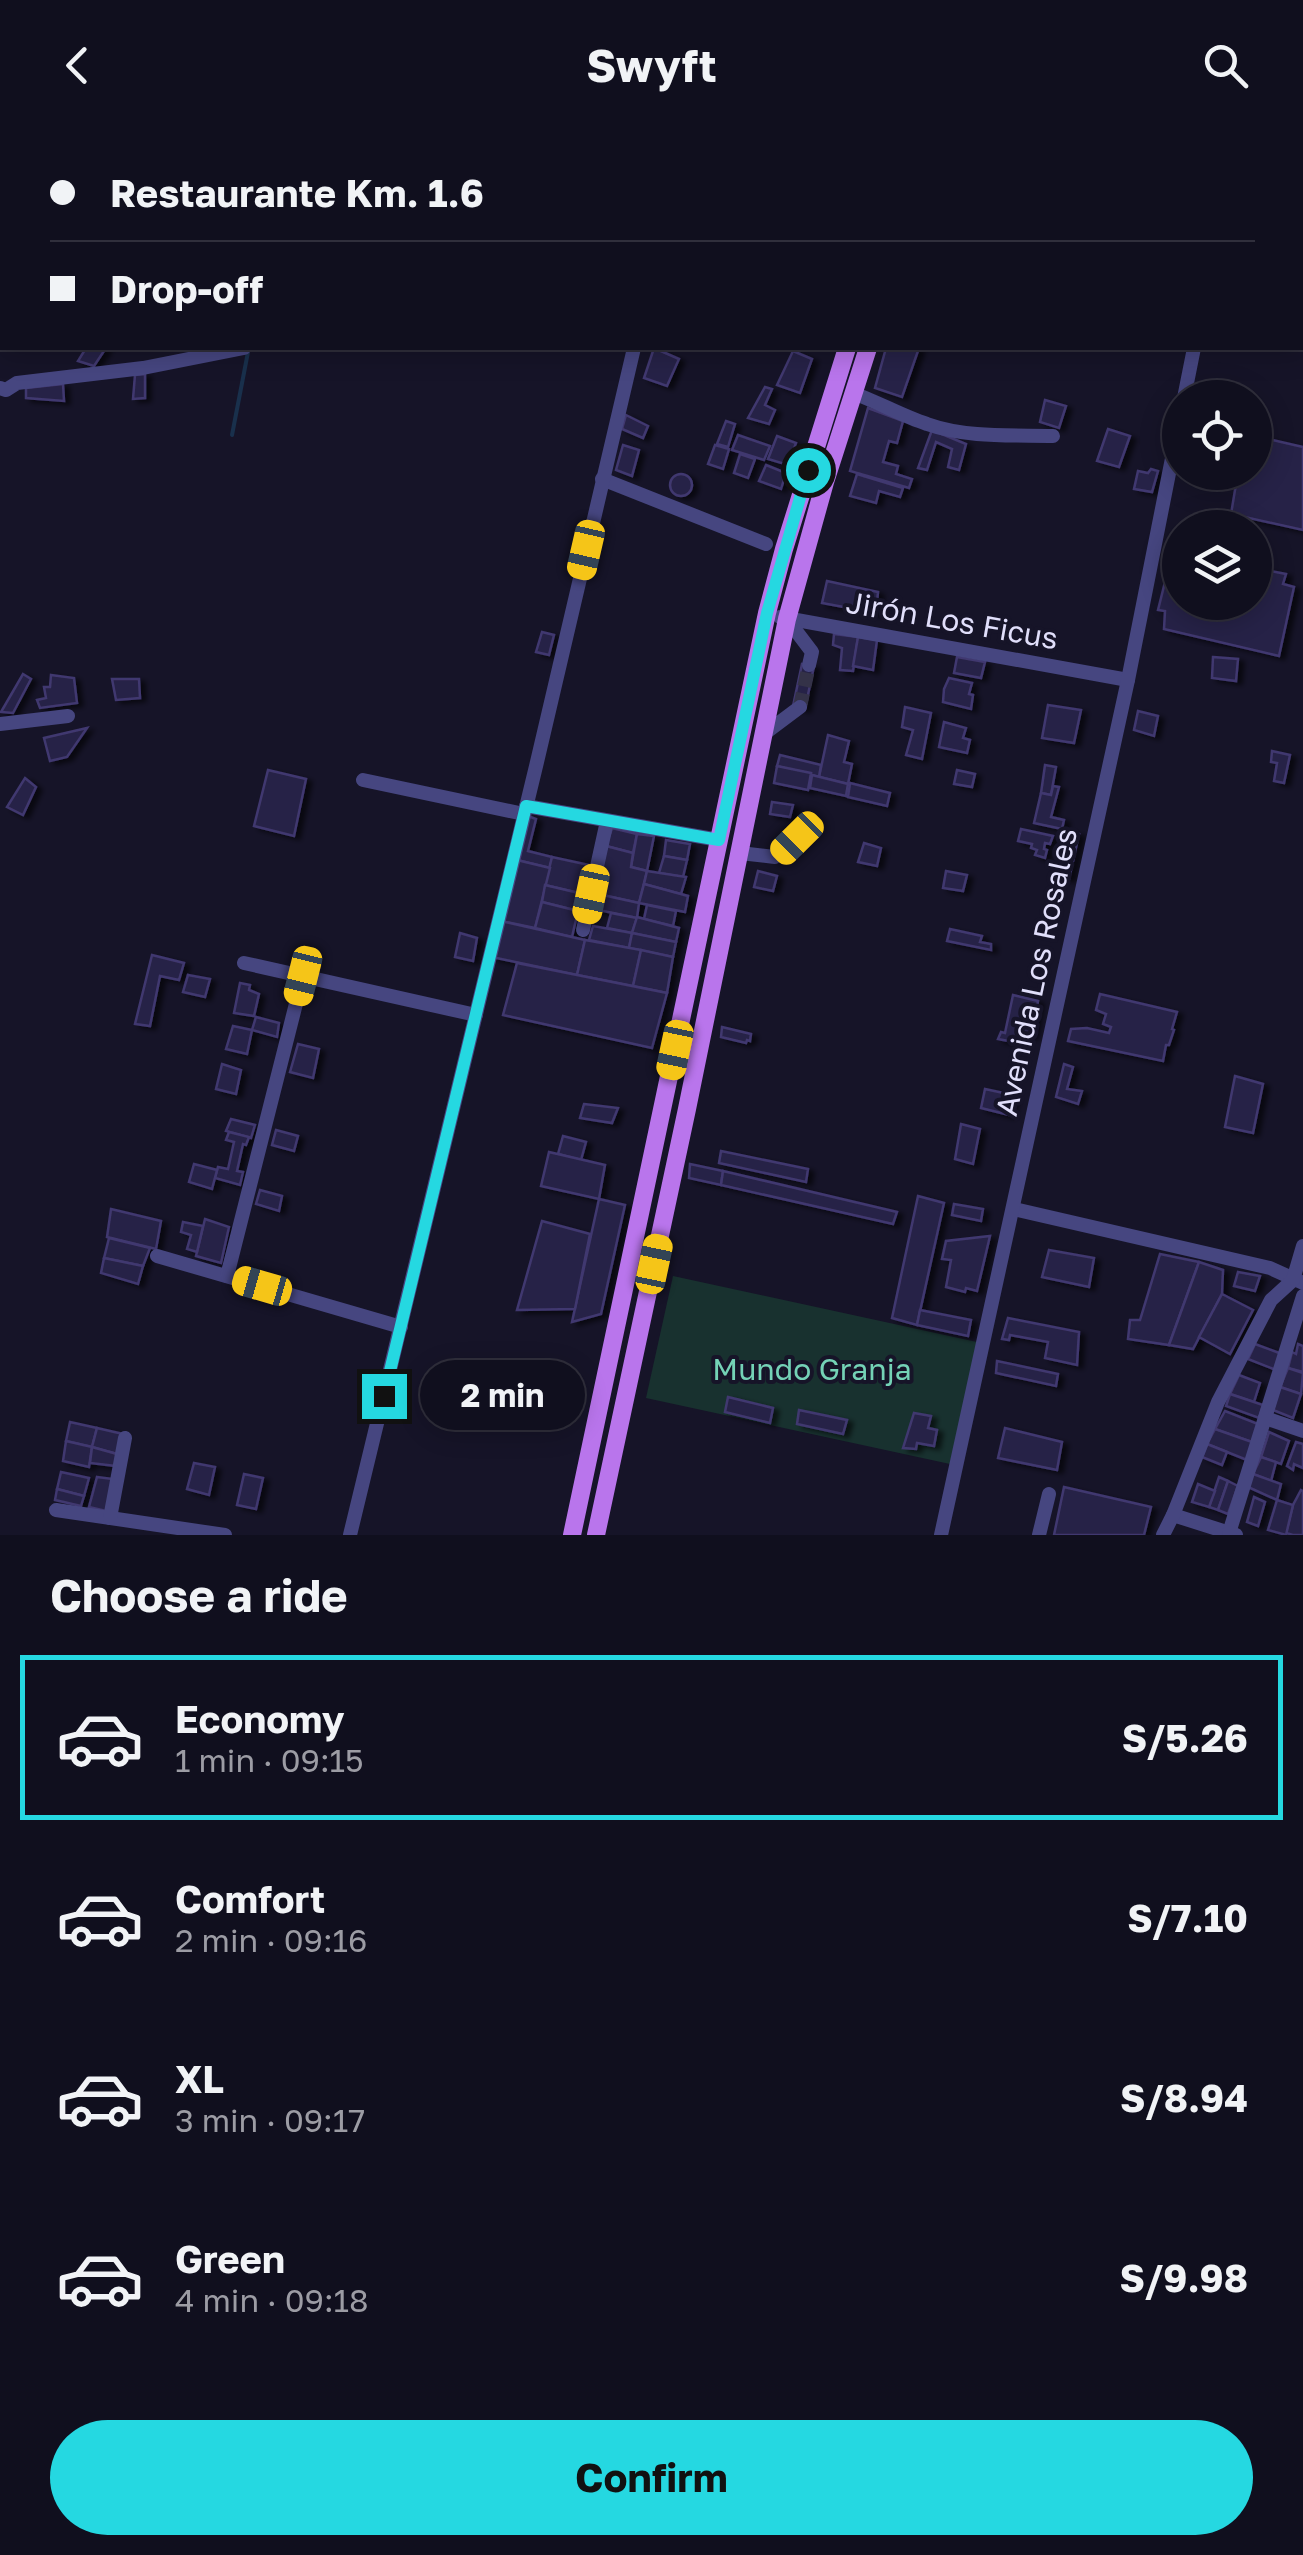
<!DOCTYPE html>
<meta charset="utf-8">
<style>
:root{--surface:#100f1e;--page:#191827;--text:#f1f3f6;--muted:#9c9ca4;--line:#302f3c;--accent:#25d8e1}
body{margin:0;font-family:"Golos Text",sans-serif;background:var(--page);color:var(--text);height:100vh;display:flex;flex-direction:column;font-size:38px;white-space:nowrap}
*{box-sizing:border-box;margin:0}
p{font-size:32px;color:var(--muted)}
.icon{flex:none;width:55px;height:55px;fill:none;stroke:currentColor;stroke-width:2;stroke-linecap:round;stroke-linejoin:round}
.map{position:relative;height:1405px;overflow:hidden}
.panel{display:flex;flex-direction:column;background:var(--surface);flex:1}
.panel>*{flex:none}
.banner{position:absolute;left:0px;top:0px;width:1305px;height:220px;box-shadow:0 5px 25px #0003,0 0 0 2px var(--line);display:grid;align-content:center;height:220px;padding:0 50px;background:var(--surface)}
.controls{position:absolute;left:1162px;top:250px;display:grid;gap:20px}
.controls a{display:grid;place-items:center;width:110px;height:110px;border-radius:50%;background:var(--surface);box-shadow:0 5px 25px #0003,0 0 0 2px var(--line);font-size:50px}
.end{position:absolute;width:45px;height:45px;margin:-22px;border:12px solid #25d8e1;background:#111;box-shadow:0 0 0 5px #111}
.from{border-radius:50%}
.bubble{position:absolute;height:70px;border-radius:35px;background:var(--surface);box-shadow:0 5px 25px #0003,0 0 0 2px var(--line);font-size:32px;font-weight:700;line-height:70px;text-align:center}
.car{position:absolute;width:30px;height:60px;margin:-30px -15px;border-radius:12px;box-shadow:0 0 8px 2px #0007;background:linear-gradient(#f5c518 24%,#345 0 40%,#f5c518 0 76%,#345 0 86%,#f5c518 0)}
.banner b{display:flex;align-items:center;gap:35px;height:95px;font-size:38px}
.banner b+b{border-top:2px solid var(--line)}
.banner i{width:25px;height:25px;background:var(--text)}
ul{padding:0;list-style:none}
li{display:flex;align-items:center;gap:30px;height:165px;margin:0 20px 15px;padding:0 30px;border:5px solid transparent;border-radius:0px}
li div{flex:1}
li b{display:block;font-size:38px}
li em{font-style:normal;font-weight:700}
li.active{border-color:var(--accent)}
li>.icon{width:90px;height:90px;stroke-width:1.5}
h2{padding:0 50px;font-size:45px;line-height:120px}
.primary-button{display:flex;gap:20px;margin-top:auto;padding:20px 50px}
.primary-button a{flex:1;height:115px;border-radius:60px;background:var(--accent);color:#111;font-size:40px;font-weight:700;line-height:115px;text-align:center}
header{display:flex;justify-content:space-between;align-items:center;height:130px;padding:0 50px;background:var(--surface);font-size:45px;font-weight:700}
.map>svg:first-child{display:block}
</style>
<header><svg class="icon" aria-label="back" viewBox="0 0 24 24"><path d="M15 5l-7 7 7 7"/></svg>Swyft<svg class="icon" aria-label="search" viewBox="0 0 24 24"><circle cx="10" cy="10" r="6"/><path d="M15 15l6 6"/></svg></header>
<div class="map">
<svg width="1303" height="1405" viewBox="0 0 1303 1405">
<defs>
<filter id="shadow"><feDropShadow dx="5.5" dy="3" stdDeviation="2.5" flood-color="#0009"/></filter>
</defs>
<rect width="100%" height="100%" fill="#161428"/>
<path fill="#18312f" d="M673,1146l304,66 -27,122 -304,-66z"/>
<g fill="none" stroke-linecap="round" stroke-linejoin="round">
<g stroke="#19304c" stroke-width="4">
<path d="M291,2l1,-2"/>
<path d="M232,305l16,-83"/>
</g>
</g>
<g fill="#282346" stroke="#40386f" stroke-width="2.5" filter="url(#shadow)">
<path d="M980,0h168l9,2h-178z"/>
<path d="M86,218h20l-12,18 -16,-5z"/>
<path d="M654,218l25,11 -12,27 -23,-8z"/>
<path d="M886,218h33l-17,49 -27,-9z"/>
<path d="M793,221l19,8 -12,34 -23,-8z"/>
<path d="M145,244v24l-12,1 2,-24z"/>
<path d="M63,254l1,17 -38,-3v-10z"/>
<path d="M765,257l7,2 -7,16 10,5 -6,14 -21,-6z"/>
<path d="M1045,270l21,6 -7,22 -19,-6z"/>
<path d="M868,278l35,13 -6,22 -8,-2 -6,21 15,4 -2,8 16,5 -3,9 -59,-17z"/>
<path d="M626,285l22,11 -5,12 -21,-9z"/>
<path d="M726,291l9,3 -7,23 -11,-3z"/>
<path d="M1108,299l22,7 -11,31 -22,-6z"/>
<path d="M932,300l34,14 -7,26 -11,-3 4,-18 -16,-7 -9,28 -9,-2z"/>
<path d="M738,305l32,11 -6,14 -32,-10z"/>
<path d="M777,306l19,7 -8,22 -20,-6z"/>
<path d="M1255,306l48,11v83l-72,-16 7,-42h17z"/>
<path d="M623,315l16,5 -7,26 -16,-6z"/>
<path d="M715,315l14,4 -6,20 -15,-5z"/>
<path d="M740,324l15,5 -7,19 -14,-5z"/>
<path d="M766,335l20,8 -5,16 -22,-8z"/>
<path d="M1151,339l7,2 -6,21 -18,-3 4,-18 10,2z"/>
<path d="M857,344l46,14 -3,9 -21,-6 -3,12 -26,-7z"/>
<circle cx="681" cy="355" r="11"/>
<path d="M1173,420l7,2v50h75v-34l31,6 -3,10 11,3 -15,69 -115,-27 1,-18 -7,-1z"/>
<path d="M827,451l51,11 -2,21 -54,-10z"/>
<path d="M542,502l12,3 -5,20 -13,-3z"/>
<path d="M834,504l24,3 -5,34 -13,-1 2,-22 -9,-3z"/>
<path d="M858,507l19,3 -4,30 -20,-4z"/>
<path d="M957,527l28,5 -4,16 -27,-5z"/>
<path d="M1213,527l25,2 -2,22 -24,-3z"/>
<path d="M802,534l12,2 -9,43 -12,-3z"/>
<path d="M23,544l8,5 -18,34 -12,-1z"/>
<path d="M51,545l23,3 3,25 -37,5 -3,-8 9,-2 -2,-11h6z"/>
<path d="M949,548l23,5 -3,11 4,1 -2,14 -28,-7 1,-13z"/>
<path d="M112,549h27l1,19 -24,2z"/>
<path d="M1048,575l33,5 -7,33 -32,-5z"/>
<path d="M905,577l26,6 -9,46 -16,-4 7,-25 -11,-3z"/>
<path d="M1138,581l20,5 -4,20 -20,-6z"/>
<path d="M944,592l22,6 -3,10 7,2 -3,13 -28,-6z"/>
<path d="M87,598l-20,29 -17,4 -6,-23z"/>
<path d="M828,605l21,6 -5,21 8,2 -4,20 -29,-7z"/>
<path d="M1272,621l18,4 -6,28 -10,-2 3,-18 -6,-1z"/>
<path d="M780,625l41,10 -2,12 -42,-11z"/>
<path d="M1045,635l11,2 -5,28 -10,-2z"/>
<path d="M777,636l34,7 -3,17 -34,-7z"/>
<path d="M268,640l38,9 -12,57 -40,-10z"/>
<path d="M957,640l18,4 -3,13 -18,-3z"/>
<path d="M812,645l36,9 -2,12 -36,-8z"/>
<path d="M25,648l11,9 -13,28 -16,-8z"/>
<path d="M850,653l40,10 -3,13 -39,-9z"/>
<path d="M1053,656l6,1 -8,30 13,3 -2,9 -28,-6 7,-30 10,2z"/>
<path d="M772,672l21,3 -3,12 -20,-3z"/>
<path d="M528,686l8,3 -8,32 24,6 -2,11 -33,-8z"/>
<path d="M612,698l25,6 -4,19 -27,-7z"/>
<path d="M1021,699l32,7 -3,8 -5,-1 -1,6 3,1 -2,8 -10,-3 2,-5 -6,-2 1,-4 -14,-3z"/>
<path d="M1069,702l10,2 -10,45 -16,-4 1,-6 11,1 6,-26 -5,-1z"/>
<path d="M637,704l17,2 -7,35 -16,-4z"/>
<path d="M666,710l24,4 -3,16 -23,-4z"/>
<path d="M864,713l17,5 -4,18 -19,-4z"/>
<path d="M606,716l27,7 -2,14 16,4 -8,32 -41,-9z"/>
<path d="M664,726l23,4 -4,17 -24,-4z"/>
<path d="M552,727l37,8 -6,29 -38,-9z"/>
<path d="M517,730l33,8 -15,60 -34,-7z"/>
<path d="M647,741l39,6 -5,17 -37,-10z"/>
<path d="M758,741l19,5 -4,15 -19,-4z"/>
<path d="M946,741l21,4 -4,16 -20,-3z"/>
<path d="M644,754l44,12 -3,16 -46,-9z"/>
<path d="M545,755l38,9 -5,17 -36,-9z"/>
<path d="M598,764l41,9 -2,15 -43,-9z"/>
<path d="M542,772l36,9 -6,26 -37,-9z"/>
<path d="M647,775l29,6 -3,15 -29,-7z"/>
<path d="M611,783l26,5 -5,15 -25,-5z"/>
<path d="M637,787l42,11 -3,14 -44,-9z"/>
<path d="M501,791l84,19 -8,35 -85,-18z"/>
<path d="M593,796l39,7 -3,15 -40,-8z"/>
<path d="M950,799l32,7 -2,6 11,2v6l-44,-9z"/>
<path d="M460,803l17,5 -4,23 -18,-4z"/>
<path d="M632,803l44,9 -3,15 -44,-9z"/>
<path d="M585,810l56,10 -8,36 -56,-11z"/>
<path d="M641,820l32,7 -6,36 -34,-7z"/>
<path d="M152,825l32,8 -5,17 -19,-4 -10,50 -15,-2z"/>
<path d="M517,833l150,30 -15,55 -149,-33z"/>
<path d="M188,845l22,4 -5,18 -22,-5z"/>
<path d="M240,853l10,2 -1,5 10,4 -5,22 -20,-3z"/>
<path d="M1100,864l77,18 -5,17 2,1 -5,15h-3l-3,16 -95,-20 3,-12 16,-1 22,5 2,-6 -8,-3 3,-10 -10,-4z"/>
<path d="M1013,865l25,6 -6,35 -11,-2 -2,9 -21,-4 3,-7 4,1z"/>
<path d="M256,887l23,6 -2,14 -25,-7z"/>
<path d="M233,896l19,4 -5,24 -21,-5z"/>
<path d="M722,897l29,7 -1,7 -3,-1 -1,3 -25,-6z"/>
<path d="M298,914l21,5 -6,29 -23,-6z"/>
<path d="M222,934l19,6 -5,24 -20,-5z"/>
<path d="M1064,934l9,3 -6,22 15,2 -4,13 -22,-7z"/>
<path d="M1235,946l28,8 -10,49 -28,-6z"/>
<path d="M985,959l28,6 -4,20 -28,-7z"/>
<path d="M584,974l34,4 -6,15 -32,-5z"/>
<path d="M231,989l24,6 -4,13 -25,-7z"/>
<path d="M961,994l19,5 -7,35 -18,-5z"/>
<path d="M276,1000l22,6 -4,15 -22,-6z"/>
<path d="M229,1002l20,5 -3,8 -3,-1 -6,27 6,1 -3,13 -25,-7 3,-11 10,2 6,-27 -8,-2z"/>
<path d="M563,1006l23,6 -5,18 -23,-6z"/>
<path d="M721,1021l87,18 -2,13 -87,-19z"/>
<path d="M549,1022l56,13 -6,34 -58,-13z"/>
<path d="M194,1034l23,6 -5,19 -23,-7z"/>
<path d="M690,1034l33,7 -2,14 -32,-7z"/>
<path d="M723,1041l174,41 -4,12 -172,-39z"/>
<path d="M260,1060l22,6 -3,15 -23,-7z"/>
<path d="M918,1066l26,7 -27,122 -25,-7z"/>
<path d="M599,1069l26,6 -24,109 -29,8z"/>
<path d="M954,1074l29,5 -2,12 -29,-6z"/>
<path d="M111,1079l50,12 -5,28 -49,-12z"/>
<path d="M205,1089l24,8 -8,36 -25,-7z"/>
<path d="M542,1091l48,13 -15,75 -58,1z"/>
<path d="M183,1092l20,4 -6,26 -10,-3 4,-14 -10,-3z"/>
<path d="M990,1106l-13,55 -11,-3 -1,4 -19,-5 5,-27 -9,-1 4,-18z"/>
<path d="M109,1108l41,10 -7,18 -39,-8z"/>
<path d="M1049,1120l45,8 -5,29 -47,-10z"/>
<path d="M1160,1124l39,8 -30,83 -41,-6 2,-19h10z"/>
<path d="M104,1128l39,8 -5,18 -37,-11z"/>
<path d="M1199,1132l24,8 -1,24 -29,55 -24,-4z"/>
<path d="M1238,1142l22,4 -5,15 -21,-5z"/>
<path d="M1222,1164l31,16 -23,44 -31,-17z"/>
<path d="M920,1180l51,10 -3,16 -51,-11z"/>
<path d="M1008,1188l71,14 -2,33 -32,-7 3,-16 -38,-7 -1,5 -7,-1z"/>
<path d="M1255,1214l27,10 -6,16 -28,-11z"/>
<path d="M1298,1214l5,2v26l-15,-4 4,-16 4,2z"/>
<path d="M997,1231l61,13 -2,12 -60,-13z"/>
<path d="M1288,1238l15,5 -2,21 -21,-7z"/>
<path d="M1239,1245l21,8 -6,19 -24,-8z"/>
<path d="M1280,1257l21,7 -8,24 -20,-8z"/>
<path d="M1230,1264l33,11 -4,13 -33,-12z"/>
<path d="M728,1267l45,11 -3,15 -45,-11z"/>
<path d="M799,1280l48,10 -4,14 -46,-10z"/>
<path d="M1225,1281l33,13 -6,18 -37,-13z"/>
<path d="M914,1283l17,3 -3,12 9,2 -3,16 -17,-3 -1,6 -13,-1z"/>
<path d="M70,1292l27,6 -5,19 -26,-6z"/>
<path d="M97,1298l26,6 -6,20 -25,-7z"/>
<path d="M1005,1298l57,14 -5,28 -59,-12z"/>
<path d="M1215,1299l37,13 -5,18 -40,-16z"/>
<path d="M1269,1302l20,9 -8,23 -20,-7z"/>
<path d="M66,1311l26,6 -3,20 -26,-6z"/>
<path d="M1296,1312l7,2v24l-9,-4 -1,6 -6,-4z"/>
<path d="M1207,1314l20,8 -5,13 -20,-8z"/>
<path d="M92,1317l25,7 -1,12 -26,-3z"/>
<path d="M1261,1327l15,5 -5,19 -18,-7z"/>
<path d="M194,1333l21,4 -6,28 -22,-6z"/>
<path d="M61,1342l28,6 -5,18 -27,-7z"/>
<path d="M244,1344l19,4 -7,31 -19,-4z"/>
<path d="M1253,1344l28,10 -4,16 -29,-13z"/>
<path d="M97,1347l16,2 -7,32 -17,-4z"/>
<path d="M1219,1347l9,4 -10,29 -9,-3z"/>
<path d="M1228,1351l10,5 -10,28 -10,-4z"/>
<path d="M1198,1354l17,7 -6,16 -17,-5z"/>
<path d="M1064,1357l87,20 -7,28h-90z"/>
<path d="M57,1359l27,7 -3,10 -26,-6z"/>
<path d="M1301,1360l2,1v44h-10l-7,-2 7,-28z"/>
<path d="M1254,1367l11,5 -7,24 -11,-4z"/>
<path d="M1277,1370l16,5 -7,30 -18,-5z"/>
</g>
<g fill="none" stroke-linecap="round" stroke-linejoin="round">
<path stroke="#343248" stroke-width="14" stroke-dasharray="14 7" stroke-linecap="butt" d="M800,577l9,-42"/>
<g stroke="#464680" stroke-width="14">
<path d="M1178,0l6,2"/>
<path d="M685,2l1,-2"/>
<path d="M1258,2l1,-2"/>
<path d="M1302,27l1,1"/>
<path d="M0,258l6,2 11,-7 126,-15 101,-20"/>
<path d="M853,263c25,9 49,23 74,31 39,14 85,11 126,12"/>
<path d="M1184,268l10,-50"/>
<path d="M602,349l164,65"/>
<path d="M780,487l348,63"/>
<path d="M787,489l25,33 -3,13"/>
<path d="M0,594l68,-8"/>
<path d="M764,604l36,-27"/>
<path d="M363,650l161,34"/>
<path d="M526,676l193,34"/>
<path d="M740,723l35,4 7,-4 30,-30"/>
<path d="M583,800l24,-109"/>
<path d="M244,833l232,52"/>
<path d="M1014,1079l256,59 33,15"/>
<path d="M157,1126l244,71"/>
<path d="M227,1146l76,-300"/>
<path d="M1265,1288l38,13"/>
<path d="M56,1380l169,25"/>
<path d="M1173,1385l63,20"/>
<path d="M110,1388l15,-80"/>
<path d="M1229,1403l74,-237"/>
<path d="M350,1405l187,-773 97,-414"/>
<path d="M941,1405l187,-855 52,-262"/>
<path d="M1039,1405l10,-41"/>
<path d="M1163,1405l10,-20 45,-113 53,-102 22,-20 10,-34"/>
</g>
<g stroke="#b975ec" stroke-width="18">
<path d="M914,2l1,-2"/>
<path d="M937,2v-2"/>
<path d="M572,1405l195,-922 17,-64 63,-201"/>
<path d="M596,1405l91,-426 100,-490 38,-137 43,-134"/>
</g>
</g>
<g fill="none" stroke-linecap="round" stroke-linejoin="round">
<path stroke="#25d8e1" stroke-width="12" d="M384,1266l142,-590 193,34 48,-227 41,-143"/>
</g>
<g text-anchor="middle" stroke-width="8" stroke-linejoin="round" paint-order="stroke">
<g font-size="30" fill="#e1dffb" stroke="#161428">
<text transform="translate(952 491) rotate(10)" y="10">Jirón Los Ficus</text>
<text transform="translate(1037 842) rotate(-78)" y="10">Avenida Los Rosales</text>
</g>
<g font-size="30" fill="#74d2b6" stroke="#161428">
<text x="812" y="1250">Mundo Granja</text>
</g>
</g>
</svg>
<div class="controls">
<a><svg class="icon" aria-label="locate" viewBox="0 0 24 24"><circle cx="12" cy="12" r="6"/><path d="M12 2v4M12 18v4M2 12h4M18 12h4"/></svg></a>
<a><svg class="icon" aria-label="layers" viewBox="0 0 24 24"><path d="M12 4l9 5-9 5-9-5zM3 14l9 5 9-5"/></svg></a>
</div>
<i class="end from" style="left:808px;top:340px"></i>
<i class="end" style="left:384px;top:1266px"></i>
<div class="bubble" style="left:420px;top:1230px;width:165px">2 min</div>
<i class="car" style="left:586px;top:420px;rotate:193deg"></i>
<i class="car" style="left:797px;top:708px;rotate:225deg"></i>
<i class="car" style="left:591px;top:764px;rotate:192deg"></i>
<i class="car" style="left:303px;top:846px;rotate:194deg"></i>
<i class="car" style="left:675px;top:920px;rotate:192deg"></i>
<i class="car" style="left:654px;top:1134px;rotate:12deg"></i>
<i class="car" style="left:262px;top:1156px;rotate:286deg"></i>
<div class="banner">
<b><i class="from"></i>Restaurante Km. 1.6</b>
<b><i></i>Drop-off</b>
</div>
</div>
<section class="panel">
<h2>Choose a ride</h2>
<ul>
<li class="active"><svg class="icon" aria-label="car" viewBox="0 0 24 24"><path d="M5 17H2v-5l4-1 3-4h7l3 4 3 1v5h-3M9 17h6M6 11h13"/><circle cx="7" cy="17" r="2"/><circle cx="17" cy="17" r="2"/></svg><div><b>Economy</b><p>1 min · 09:15</p></div><em>S/5.26</em></li>
<li><svg class="icon" aria-label="car" viewBox="0 0 24 24"><path d="M5 17H2v-5l4-1 3-4h7l3 4 3 1v5h-3M9 17h6M6 11h13"/><circle cx="7" cy="17" r="2"/><circle cx="17" cy="17" r="2"/></svg><div><b>Comfort</b><p>2 min · 09:16</p></div><em>S/7.10</em></li>
<li><svg class="icon" aria-label="car" viewBox="0 0 24 24"><path d="M5 17H2v-5l4-1 3-4h7l3 4 3 1v5h-3M9 17h6M6 11h13"/><circle cx="7" cy="17" r="2"/><circle cx="17" cy="17" r="2"/></svg><div><b>XL</b><p>3 min · 09:17</p></div><em>S/8.94</em></li>
<li><svg class="icon" aria-label="car" viewBox="0 0 24 24"><path d="M5 17H2v-5l4-1 3-4h7l3 4 3 1v5h-3M9 17h6M6 11h13"/><circle cx="7" cy="17" r="2"/><circle cx="17" cy="17" r="2"/></svg><div><b>Green</b><p>4 min · 09:18</p></div><em>S/9.98</em></li>
</ul>
<div class="primary-button"><a>Confirm</a></div>
</section>
